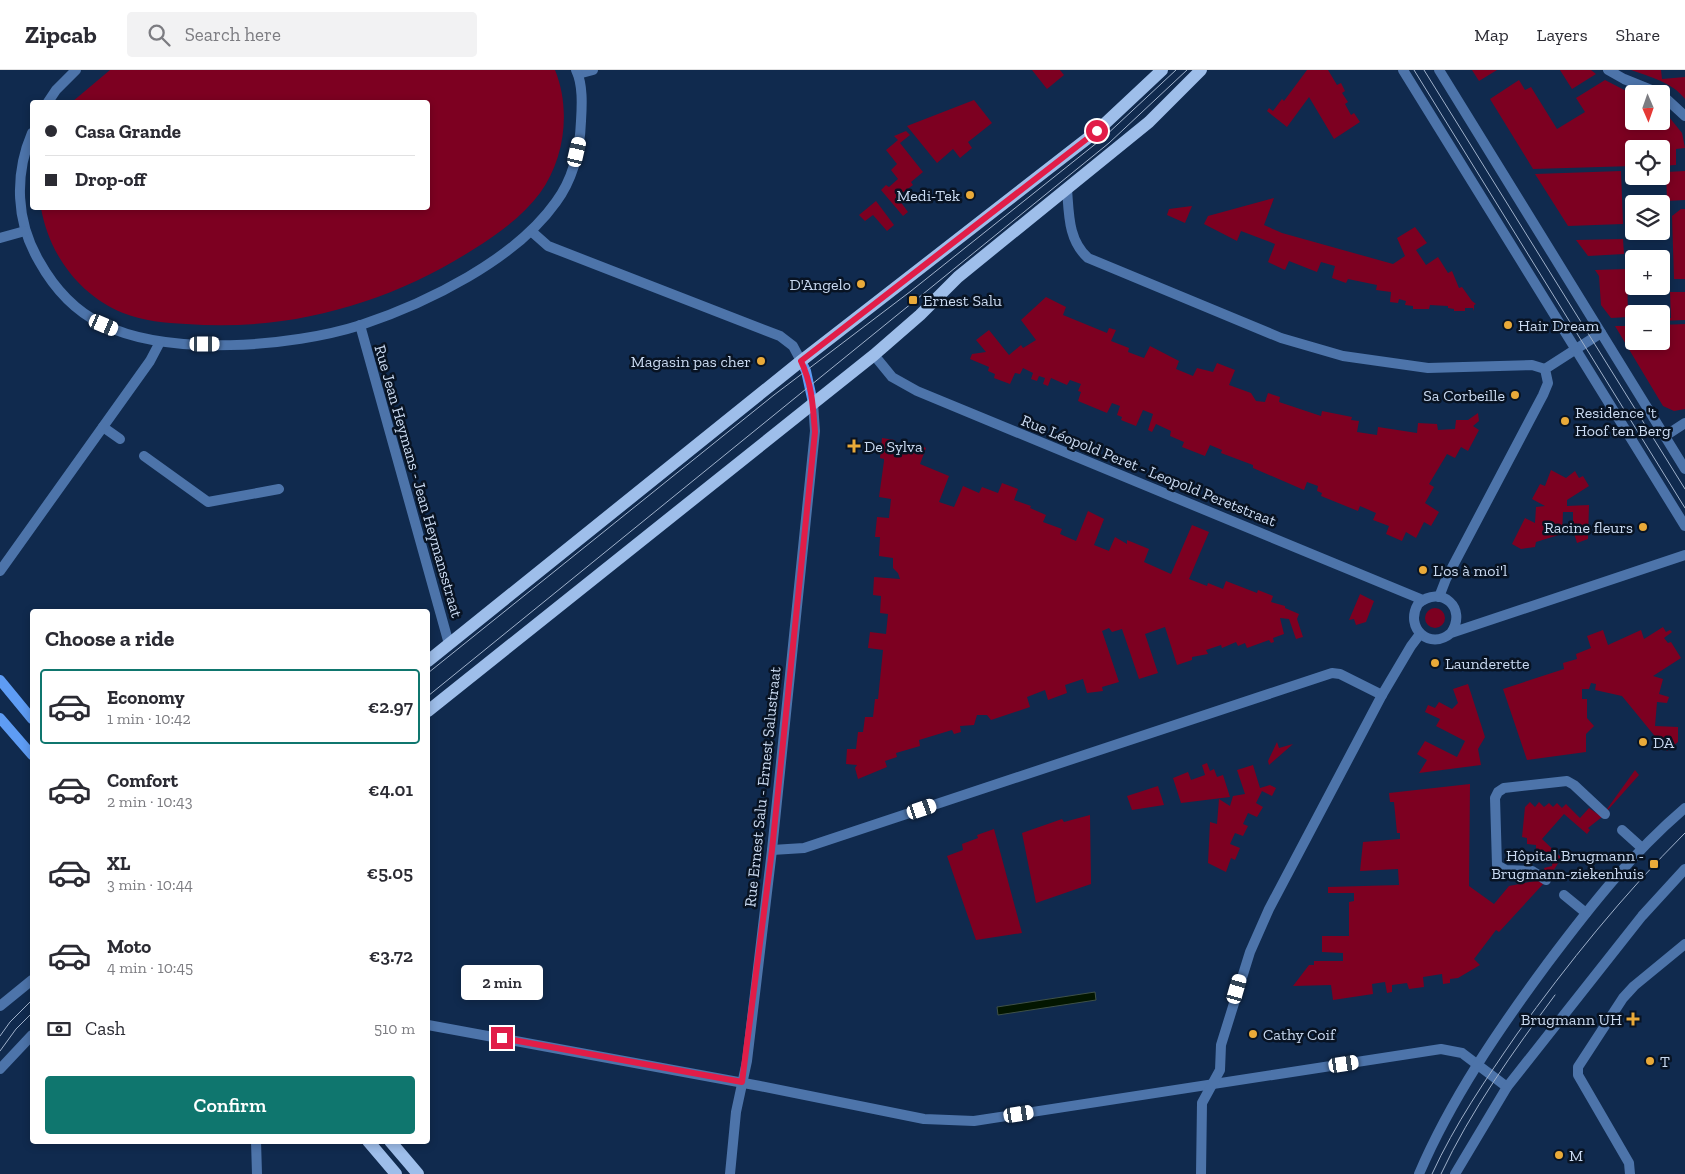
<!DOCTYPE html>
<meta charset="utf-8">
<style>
:root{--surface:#fff;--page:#f2f2f3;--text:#2b2b33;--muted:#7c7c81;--line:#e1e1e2;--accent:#0f766e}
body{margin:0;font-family:"Zilla Slab",serif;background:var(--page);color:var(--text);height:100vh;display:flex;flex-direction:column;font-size:19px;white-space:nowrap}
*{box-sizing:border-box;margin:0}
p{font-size:16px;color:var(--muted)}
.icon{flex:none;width:28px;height:28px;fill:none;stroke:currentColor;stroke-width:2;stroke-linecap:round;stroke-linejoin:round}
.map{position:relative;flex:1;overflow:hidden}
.details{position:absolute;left:30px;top:539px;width:400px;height:535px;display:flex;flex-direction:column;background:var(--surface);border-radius:5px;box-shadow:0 2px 8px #0003}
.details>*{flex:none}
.top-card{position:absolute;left:30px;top:30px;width:400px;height:110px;border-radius:5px;box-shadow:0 2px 8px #0003;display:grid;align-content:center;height:110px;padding:0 15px;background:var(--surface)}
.needle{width:32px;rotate:178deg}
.fabs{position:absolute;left:1625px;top:15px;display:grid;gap:10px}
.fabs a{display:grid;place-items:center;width:45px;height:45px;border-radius:5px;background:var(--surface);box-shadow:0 2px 8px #0003;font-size:25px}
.end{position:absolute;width:22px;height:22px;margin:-11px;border:6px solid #e11d48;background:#fff;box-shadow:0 0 0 2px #fff}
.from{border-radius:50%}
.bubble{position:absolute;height:35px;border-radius:5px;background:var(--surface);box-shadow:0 2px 8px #0003;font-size:16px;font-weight:600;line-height:35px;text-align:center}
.car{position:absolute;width:15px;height:30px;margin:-15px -8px;border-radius:6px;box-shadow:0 0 4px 1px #0007;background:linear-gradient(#fff 24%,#345 0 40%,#fff 0 76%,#345 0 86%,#fff 0)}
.top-card b{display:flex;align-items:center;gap:18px;height:48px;font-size:19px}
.top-card b+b{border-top:1px solid var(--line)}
.top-card i{width:12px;height:12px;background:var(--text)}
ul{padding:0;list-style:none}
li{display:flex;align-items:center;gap:15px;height:75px;margin:0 10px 8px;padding:0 5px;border:2px solid transparent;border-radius:5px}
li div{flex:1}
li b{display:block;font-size:19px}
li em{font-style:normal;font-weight:600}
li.active{border-color:var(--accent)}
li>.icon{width:45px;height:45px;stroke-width:1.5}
h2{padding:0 15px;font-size:22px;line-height:60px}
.pay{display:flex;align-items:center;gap:12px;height:55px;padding:0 15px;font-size:19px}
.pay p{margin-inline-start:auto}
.action{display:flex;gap:10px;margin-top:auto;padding:10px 15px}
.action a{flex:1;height:58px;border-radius:5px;background:var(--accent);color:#fff;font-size:20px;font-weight:600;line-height:58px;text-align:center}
header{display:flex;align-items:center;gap:30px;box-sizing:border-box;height:70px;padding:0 25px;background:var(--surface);border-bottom:1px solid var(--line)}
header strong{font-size:24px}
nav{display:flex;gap:28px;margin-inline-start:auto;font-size:18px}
.search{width:350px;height:45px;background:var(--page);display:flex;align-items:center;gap:12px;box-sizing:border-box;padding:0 18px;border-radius:5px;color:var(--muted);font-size:19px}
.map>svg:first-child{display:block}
</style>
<header>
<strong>Zipcab</strong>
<div class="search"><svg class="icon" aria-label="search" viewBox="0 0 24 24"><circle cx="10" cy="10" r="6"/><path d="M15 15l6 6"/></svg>Search here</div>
<nav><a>Map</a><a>Layers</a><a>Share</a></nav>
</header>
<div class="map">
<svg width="1685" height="1104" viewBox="0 0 1685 1104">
<rect width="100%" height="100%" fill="#102a4e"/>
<g fill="#7d0021">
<path d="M110,0h445c16,39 10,89 -15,123 -17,23 -42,41 -66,56 -86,55 -186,83 -288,75 -21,-1 -42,-3 -63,-11 -44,-18 -74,-59 -82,-105h387v-106h-356z"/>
<path d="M1032,0h28l4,5 -17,14z"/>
<path d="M1307,0h21l9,15 4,-2 4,8 -3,2 6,9 -3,2 6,11 3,-2 6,9 -26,17 -25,-42 -22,30 -20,-16 2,-3 4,3 9,-12 2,2z"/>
<path d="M1472,0h25l-18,11z"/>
<path d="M1560,0h31l5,4 -24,15z"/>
<path d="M1631,0h30l1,9 23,-2v22c-13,-17 -35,-22 -54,-29z"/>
<path d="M1519,10l6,10 6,-3 26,42 28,-17 -9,-14 29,-18 29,15v26h27v-14l21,26 3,15 -9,1v16l-15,1v-17h-27v17l-101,3 -43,-70z"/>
<path d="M974,30l18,23 -24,19 4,6 -12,10 -7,-9 -16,14 -30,-37z"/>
<path d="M906,61l4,4 -10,8 23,29 -12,10 2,3 -16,12 11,15 -5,4 -22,-26 5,-5 3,2 9,-8 -7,-9 6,-6 -11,-14 12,-10 -4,-4z"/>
<path d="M1621,101l2,53 -55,2 -33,-52z"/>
<path d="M1685,101v29l-18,1 -1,-29z"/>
<path d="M1274,128l-10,27 18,8 111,31 12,-8 -8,-18 18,-11 12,16 -11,7 10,15 12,-8 10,16 4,-2 7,17 3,-1 10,14 4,3 -2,1v6l-1,-3h-8v3h-11v-2l-6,-1v-2l-18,-1 -1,4h-16v-3l-8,-1 1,-4 -7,-2 -1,4 -8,-1 1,-10 -15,-2 1,-5 -29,-6 -2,4 -14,-5 3,-12 -14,-4 -4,10 -28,-11 -4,9 -17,-8 7,-18 -34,-13 -4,10 -33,-17 4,-8z"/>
<path d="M876,131l18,24 -7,6 -14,-16 -8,6 -6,-6z"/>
<path d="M1192,136l-7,17 -18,-8 2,-6z"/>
<path d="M1681,139h4v70h-11l-2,-63z"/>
<path d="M1623,169l1,15 -36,2 -12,-16z"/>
<path d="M1627,199l1,48 -17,1 -10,-13 -2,-29 -4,-6z"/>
<path d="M1670,222h15v28l-24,1v-3h10z"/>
<path d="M1046,227l20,10 -3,8 44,18 2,-5 7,2 -5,11 18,7 -1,4 16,6 6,-12 29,15 -3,8 17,7 4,-8 16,4 4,-9 18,7 -6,15 22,8 5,8 9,1 3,-9 12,4 -1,5 42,14 1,-5 30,6 -1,3 8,1 -2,11 20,3 1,-8 39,6 1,-10 19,1 1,6 17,-1 1,-9h12l10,-7 1,8 -6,5 6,4 -11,21 -7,-4 -6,11 -8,-4 -18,30 5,3 -9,16 14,9 -8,14 -7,-4 -8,16 -10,-6 -4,9 -16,-7 3,-8 -16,-6 3,-7 -16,-7 -2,5 -37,-15 1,-3 -5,-2 1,-5 -11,-4 -3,8 -51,-22v-3l-32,-12 1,-3 -12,-5 -5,11 -23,-9 2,-5 -14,-6 1,-5 -15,-7 -4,8 -4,-2 5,-16 -10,-4 -7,16 -15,-6 1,-3 -5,-2 3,-9 -8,-3 -5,10 -29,-12 3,-9 -3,-1 3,-7 -11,-4 -3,5 -16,-7 -3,8 -5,-2 2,-6 -6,-2 -2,5 -6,-2 2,-6 -10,-5 -3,6 -5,-1 -5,11 -16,-6 1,-4 -7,-3 1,-4 -19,-8 2,-5 14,-2 -10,-12 13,-10 20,25 12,-10 2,3 13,-8 -15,-20z"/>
<path d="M1685,254v85l-11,2 -11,-5 -48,-80h19v15h27v-16z"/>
<path d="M882,368l13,2 -2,5 15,5 2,-5 5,9 7,-4 2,-3 2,1 -6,16 29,12 -10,26 15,5 9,-21 16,7 3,-6 16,6 4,-10 16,6 -4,11 17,6 -1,2 16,7 -3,7 19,7 -2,5 16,7 12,-30 16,8 -10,26 15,6 6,-14 12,7v-4l22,9 -5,13 27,12 21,-49 17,7 -20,47 18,7 1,-3 15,6 3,-8 31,12 1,-3 15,6 -2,6 14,4v2l14,6 -2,5 6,18 -7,2 -7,-20 -9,-1 4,16 -11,4 1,4 -3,1 -2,-3 -22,8 -2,-5 -7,3 -2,-4 -14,6 -1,-3 -15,5 2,4 -16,3v3l-15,5 -12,-38 -20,7 13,39 -19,6 -17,-50 -10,3 -3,-4 -7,3 17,51 -17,5 1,4 -16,2 -4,-14 -18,6 2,8 -19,7 -3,-10 -18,7 3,10 -39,13 -4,-5h-10l-3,10 -14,1 1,6 -7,2 -2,-4 -33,10 1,6 -24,7 1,4 -12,4 2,6 -29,12 -3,-11 2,-3 -11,-1 1,-15h9l2,-17h5l2,-15h8l2,-18h3l5,-49 -15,-2 2,-16 16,2 2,-20 -8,-1 1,-17 -8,-1 1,-18 26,2 -2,-6 -5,-5v-10l-14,-2 1,-19h-5l2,-20 12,1 2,-19 -12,-2 5,-36v-2l-4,-1z"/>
<path d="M1551,400l15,8 9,-7 4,7 4,-2 6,10 -22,14v6l22,-1 -1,34 -11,4 -4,-13v-18h-10l-1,22 -26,8 -1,5 -14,2 -9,-5 13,-26 10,5 1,-16 9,-1 -13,-7 8,-15 5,2z"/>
<path d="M1360,524l14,7 -8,21 -10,3 -2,-6 -5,1z"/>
<circle cx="1435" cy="548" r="10"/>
<path d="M1663,557l3,5 4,-2 2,2 -8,6 4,5 3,-1 10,16 -28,18 10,3 -4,15 10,3 -2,6 -10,-1 -2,24 23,1v15l-11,9 -45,-55 -27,-6 1,-6 -5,-1 -2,6h-7v10h5v19l7,8 -8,8v18l-59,8 -24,-71 61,-20 -1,-6 14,-4 -1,-5 15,-6 -4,-12 16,-6 5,15 33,-15 3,9z"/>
<path d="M1468,614l17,53 -7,12 3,16 -62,8 8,-13 -10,-6 8,-13 32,16 8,-16 -29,-15 4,-7 -15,-7 3,-7 7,3 4,-6 13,7 6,-6 -5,-14z"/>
<path d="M1277,672l2,6 14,-4 -24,21 -1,-4z"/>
<path d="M1207,693l3,8 4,-2 3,8 6,-2 7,22 -49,6 -8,-25 15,-6 3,8 14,-5 -3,-10z"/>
<path d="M1253,695l7,23 10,-3 6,3 -4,8 -10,-5 -6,12 7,4 -6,10 -9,-4 -5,11 5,2 -5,10 -8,-3 -5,11 10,4 -5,12 -4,-2 -5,14 -18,-9 2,-41 7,2 2,-25 11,7 3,-10 12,-2 -8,-24z"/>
<path d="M1635,700l4,5 -32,36v-2z"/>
<path d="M1470,714l-1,102 25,18 15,-18 31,-6 5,2 -46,50 -3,-2 -22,29 6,6 -22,13 -8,1v4l-7,1 -1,-10 -19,3 1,10 -15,2 -2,-6 -15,2v7l-5,1 -2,-11 -13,2 1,10 -40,6 -2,-15 -38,1 16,-21h5v-4h29v-8l-21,-1v-16h27v-34l5,-1v-8h-26v-6l71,-2 -1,-16 -38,2 3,-29 37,-3v-6h-3l-3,-31h-4l-1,-9z"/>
<path d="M1158,716l6,19 -32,5 -5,-14z"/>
<path d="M1530,732l5,5 4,-5 5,5 5,-4 4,4 4,-4 5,5 4,-4 14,14 9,-10 13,9 -14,11 2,2 -3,4 -23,-20 -22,25 22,21 -5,2 -10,15 -3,-1 -2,-8 8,-2 1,-7 -8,-1v-7h-9v-6l-9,-1v-6l-5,-1 3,-30z"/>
<path d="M1090,745l1,69 -55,19 -14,-70 40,-14 2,3z"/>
<path d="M994,759l28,104 -46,7 -29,-84 16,-6 -1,-6 16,-6 -1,-3z"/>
</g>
<path fill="#031600" stroke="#3f5148" d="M1095,922l1,8 -98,15 -1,-8z"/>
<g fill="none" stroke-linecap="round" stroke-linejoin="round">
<g stroke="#4d74aa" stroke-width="10">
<path d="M1608,0l16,9 37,15"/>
<path d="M1661,24l24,22"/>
<path d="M103,357l17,12"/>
<path d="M1665,366l20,-13"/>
<path d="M144,386l64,46 71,-13"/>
<path d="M1622,760l20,18"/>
<path d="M1546,810l-14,-9 -26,-1 -9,-5 -2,-67 3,-6 6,-4 63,-7 7,4 31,29"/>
<path d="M1564,825l22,18"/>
<path d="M1630,1104l-1,-11 -51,-88v-8l45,-69 11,-12 51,-42"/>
</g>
<g stroke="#4d74aa" stroke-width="10">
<path d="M578,4l15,-4"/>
<path d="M48,32l8,-12 20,-20"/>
<path d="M32,63c-18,42 -16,89 7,128 15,27 36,50 63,63 66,33 190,23 259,1 66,-22 154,-65 195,-123 17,-23 24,-53 25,-81 1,-16 2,-37 -5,-51"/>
<path d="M1067,119c2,25 1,51 21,69l193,80 62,18 85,12 104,-3 13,4"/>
<path d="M531,161l17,15 232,90 13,10 8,15"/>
<path d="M0,168l25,-7"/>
<path d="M360,255l89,319"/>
<path d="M874,285l18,22 25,14 506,209"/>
<path d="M0,501l150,-210 10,-19"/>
<path d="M1439,527l7,-18 97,-184 5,-12 -3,-14 56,-36"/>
<path d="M1451,563c17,-25 -10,-49 -33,-29 -14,24 12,47 33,29l234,-78"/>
<path d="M772,780l32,-2 528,-175 8,1 42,21"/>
<path d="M428,955l332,61 164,33 50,2 467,-72 21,4 45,34"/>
<path d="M256,1071l1,33"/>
<path d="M730,1104l6,-62 11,-51 25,-211 43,-419 -2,-28"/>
<path d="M1201,1104l1,-71 18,-33 1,-25 29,-93 19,-43 113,-214 29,-49 9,-12"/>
</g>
<g stroke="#4d74aa" stroke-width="10">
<path d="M1403,0l282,456"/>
<path d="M1439,0l246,399"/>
<path d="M0,936l32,-26"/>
<path d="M0,999l32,-34"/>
<path d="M1419,1104c32,-75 80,-145 128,-210 42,-56 85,-111 138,-156"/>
<path d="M1455,1104l52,-87 135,-171 43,-47"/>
</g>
<g stroke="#5e9cf4" stroke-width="10">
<path d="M801,291l5,10 7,32"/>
<path d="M0,610l32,39"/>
<path d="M0,648l32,37"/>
</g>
<g stroke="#9ebeea" stroke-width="12">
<path d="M428,591l373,-300 296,-230 65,-61"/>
<path d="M428,641l446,-356 46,-40 38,-38 191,-155 52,-52"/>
<path d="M368,1071l28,33"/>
<path d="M390,1071l28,33"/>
</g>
<g stroke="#9fb1cb" stroke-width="1">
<path d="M1414,0l271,438"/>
<path d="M1424,0l261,419"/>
<path d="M428,603l346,-278 137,-104 192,-153 73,-68"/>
<path d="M428,626l681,-553 78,-73"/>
<path d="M0,966l10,-14 22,-22"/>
<path d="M0,981l16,-22 16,-16"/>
<path d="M1432,1104c23,-50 54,-95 85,-140 51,-71 106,-139 168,-201"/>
<path d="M1441,1104c30,-64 72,-122 114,-179"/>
</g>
</g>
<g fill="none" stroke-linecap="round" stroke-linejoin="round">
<path stroke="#e11d48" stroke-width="6" d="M502,968l240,44 30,-232 43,-418c-2,-25 -3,-48 -14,-71l296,-230"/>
</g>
<g fill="#eaaa39" stroke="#081323" stroke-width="2">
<circle cx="970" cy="125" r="5"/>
<circle cx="861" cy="214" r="5"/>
<rect x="908" y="225" width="10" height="10" rx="2.5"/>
<circle cx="1508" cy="255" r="5"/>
<circle cx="761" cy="291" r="5"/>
<circle cx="1515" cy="325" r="5"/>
<circle cx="1565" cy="351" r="5"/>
<path d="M851.5 368.5h5v5h5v5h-5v5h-5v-5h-5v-5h5z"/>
<circle cx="1643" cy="457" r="5"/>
<circle cx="1423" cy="500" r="5"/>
<circle cx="1435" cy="593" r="5"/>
<circle cx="1643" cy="672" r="5"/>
<rect x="1649" y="789" width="10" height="10" rx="2.5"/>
<path d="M1630.5 941.5h5v5h5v5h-5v5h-5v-5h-5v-5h5z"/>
<circle cx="1253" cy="964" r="5"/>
<circle cx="1650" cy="991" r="5"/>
<circle cx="1559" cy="1085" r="5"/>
</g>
<g text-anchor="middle" stroke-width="5" stroke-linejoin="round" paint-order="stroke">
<g font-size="16" fill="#cadaf1" stroke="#081323" text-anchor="start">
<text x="960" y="131" text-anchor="end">Medi-Tek</text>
<text x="851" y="220" text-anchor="end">D'Angelo</text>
<text x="923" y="236">Ernest Salu</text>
<text x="1518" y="261">Hair Dream</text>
<text x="751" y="297" text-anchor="end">Magasin pas cher</text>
<text x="1505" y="331" text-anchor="end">Sa Corbeille</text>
<text x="1575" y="348">Residence 't<tspan x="1575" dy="18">Hoof ten Berg</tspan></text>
<text x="864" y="382">De Sylva</text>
<text x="1633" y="463" text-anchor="end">Racine fleurs</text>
<text x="1433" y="506">L'os à moi'l</text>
<text x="1445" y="599">Launderette</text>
<text x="1653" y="678">DA</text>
<text x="1644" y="791" text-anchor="end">Hôpital Brugmann -<tspan x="1644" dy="18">Brugmann-ziekenhuis</tspan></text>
<text x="1622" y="955" text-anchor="end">Brugmann UH</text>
<text x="1263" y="970">Cathy Coif</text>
<text x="1660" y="997">T</text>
<text x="1569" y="1091">M</text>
</g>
<g font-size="16" fill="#cadaf1" stroke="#081323">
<text transform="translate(1149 400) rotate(22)" y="6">Rue Léopold Peret - Leopold Peretstraat</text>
<text transform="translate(419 411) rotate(74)" y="6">Rue Jean Heymans - Jean Heymansstraat</text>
<text transform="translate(762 717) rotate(-84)" y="6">Rue Ernest Salu - Ernest Salustraat</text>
</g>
</g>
</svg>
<div class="fabs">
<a><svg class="needle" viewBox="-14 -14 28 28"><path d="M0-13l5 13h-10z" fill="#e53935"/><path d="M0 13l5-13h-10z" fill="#7c7c81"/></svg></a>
<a><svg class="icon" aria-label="locate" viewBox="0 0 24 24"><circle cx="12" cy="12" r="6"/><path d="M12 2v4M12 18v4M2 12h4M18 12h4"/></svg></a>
<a><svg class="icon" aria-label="layers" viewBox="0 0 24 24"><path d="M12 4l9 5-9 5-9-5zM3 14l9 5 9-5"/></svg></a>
<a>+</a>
<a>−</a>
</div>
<i class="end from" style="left:1097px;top:61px"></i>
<i class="end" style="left:502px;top:968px"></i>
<div class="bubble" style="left:461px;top:895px;width:82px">2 min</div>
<i class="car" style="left:577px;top:82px;rotate:13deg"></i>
<i class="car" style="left:104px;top:255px;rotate:113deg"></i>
<i class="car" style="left:205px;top:274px;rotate:90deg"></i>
<i class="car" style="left:922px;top:739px;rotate:71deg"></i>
<i class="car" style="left:1237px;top:919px;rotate:16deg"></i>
<i class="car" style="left:1344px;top:994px;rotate:81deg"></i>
<i class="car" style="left:1019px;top:1044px;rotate:81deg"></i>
<div class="top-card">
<b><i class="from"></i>Casa Grande</b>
<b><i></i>Drop-off</b>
</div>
<section class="details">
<h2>Choose a ride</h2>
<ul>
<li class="active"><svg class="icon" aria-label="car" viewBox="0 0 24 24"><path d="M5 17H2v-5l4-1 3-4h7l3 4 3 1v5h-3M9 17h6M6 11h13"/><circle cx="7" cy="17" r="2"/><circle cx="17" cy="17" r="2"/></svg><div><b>Economy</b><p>1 min · 10:42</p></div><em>€2.97</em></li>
<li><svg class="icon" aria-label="car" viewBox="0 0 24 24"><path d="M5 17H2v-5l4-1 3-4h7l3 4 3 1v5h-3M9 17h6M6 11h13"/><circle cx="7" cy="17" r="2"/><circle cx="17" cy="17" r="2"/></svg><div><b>Comfort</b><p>2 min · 10:43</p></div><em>€4.01</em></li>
<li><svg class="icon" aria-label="car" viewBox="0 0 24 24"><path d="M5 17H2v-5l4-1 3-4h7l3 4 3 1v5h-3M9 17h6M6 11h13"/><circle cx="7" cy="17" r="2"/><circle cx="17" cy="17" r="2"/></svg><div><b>XL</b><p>3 min · 10:44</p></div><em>€5.05</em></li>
<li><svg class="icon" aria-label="car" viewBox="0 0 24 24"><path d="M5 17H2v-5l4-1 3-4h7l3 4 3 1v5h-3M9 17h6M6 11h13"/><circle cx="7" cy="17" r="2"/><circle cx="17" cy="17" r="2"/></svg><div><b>Moto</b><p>4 min · 10:45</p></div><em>€3.72</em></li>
</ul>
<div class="pay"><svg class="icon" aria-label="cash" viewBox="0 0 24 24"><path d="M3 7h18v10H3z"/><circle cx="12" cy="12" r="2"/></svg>Cash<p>510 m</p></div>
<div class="action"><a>Confirm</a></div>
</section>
</div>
